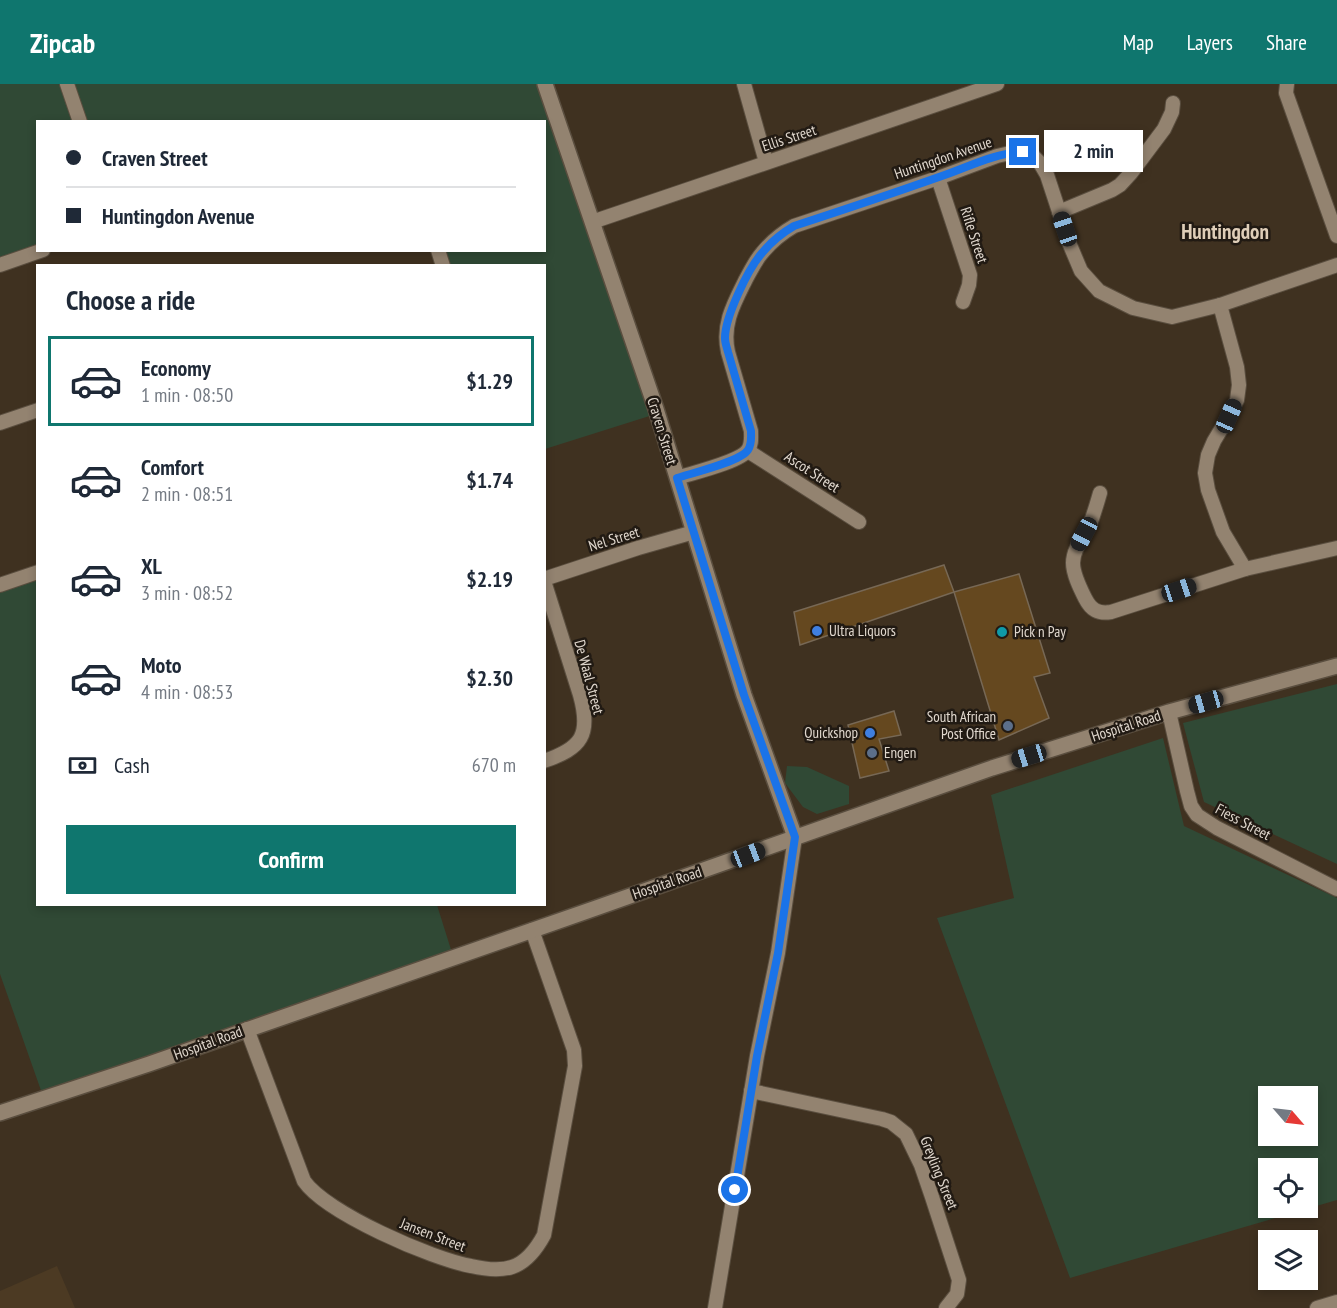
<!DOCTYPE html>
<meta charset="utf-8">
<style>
:root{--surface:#fff;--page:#f6f6f7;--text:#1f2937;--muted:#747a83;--line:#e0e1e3;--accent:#0f766e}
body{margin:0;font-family:"PT Sans Narrow",sans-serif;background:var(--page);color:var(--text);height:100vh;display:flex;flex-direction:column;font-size:22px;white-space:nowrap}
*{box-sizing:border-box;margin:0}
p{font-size:20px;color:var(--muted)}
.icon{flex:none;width:33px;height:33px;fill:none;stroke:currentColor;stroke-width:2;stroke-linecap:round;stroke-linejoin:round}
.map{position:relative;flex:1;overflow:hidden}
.sheet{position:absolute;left:36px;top:180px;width:510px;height:642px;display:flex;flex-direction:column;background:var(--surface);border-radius:0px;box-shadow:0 3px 9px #0003}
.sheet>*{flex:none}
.guide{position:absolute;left:36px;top:36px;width:510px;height:132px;border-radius:0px;box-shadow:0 3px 9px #0003;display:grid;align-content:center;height:132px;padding:0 30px;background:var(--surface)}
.needle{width:39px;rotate:118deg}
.fabs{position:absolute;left:1258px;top:1002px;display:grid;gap:12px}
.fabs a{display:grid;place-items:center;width:60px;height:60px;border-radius:0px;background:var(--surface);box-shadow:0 3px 9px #0003;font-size:30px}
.end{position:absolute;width:27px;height:27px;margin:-14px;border:8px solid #1a73e8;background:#fff;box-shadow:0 0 0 3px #fff}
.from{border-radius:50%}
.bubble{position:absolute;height:42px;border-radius:0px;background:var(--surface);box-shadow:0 3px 9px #0003;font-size:20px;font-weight:700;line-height:42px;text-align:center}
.car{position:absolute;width:18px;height:36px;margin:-18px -9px;border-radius:8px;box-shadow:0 0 4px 2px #0007;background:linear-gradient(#222 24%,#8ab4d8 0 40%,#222 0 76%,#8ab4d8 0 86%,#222 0)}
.guide b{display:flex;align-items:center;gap:21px;height:57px;font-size:22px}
.guide b+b{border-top:2px solid var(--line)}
.guide i{width:15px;height:15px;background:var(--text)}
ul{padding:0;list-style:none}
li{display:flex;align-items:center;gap:18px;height:90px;margin:0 12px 9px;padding:0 18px;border:3px solid transparent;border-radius:0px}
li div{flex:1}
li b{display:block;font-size:22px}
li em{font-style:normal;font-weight:700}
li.selected{border-color:var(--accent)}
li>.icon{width:54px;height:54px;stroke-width:1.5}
h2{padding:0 30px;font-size:27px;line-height:72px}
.pay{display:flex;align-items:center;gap:15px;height:66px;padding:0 30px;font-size:22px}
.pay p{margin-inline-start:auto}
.primary-button{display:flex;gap:12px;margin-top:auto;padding:12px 30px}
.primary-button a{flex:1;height:69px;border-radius:0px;background:var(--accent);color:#fff;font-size:24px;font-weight:700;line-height:69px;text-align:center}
header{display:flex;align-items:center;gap:36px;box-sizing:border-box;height:84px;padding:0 30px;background:var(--accent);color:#fff}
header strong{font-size:28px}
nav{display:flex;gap:33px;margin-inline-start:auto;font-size:21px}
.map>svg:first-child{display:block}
</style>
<header>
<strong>Zipcab</strong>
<nav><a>Map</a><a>Layers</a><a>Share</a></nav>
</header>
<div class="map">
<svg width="1337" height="1224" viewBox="0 0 1337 1224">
<rect width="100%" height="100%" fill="#3f3120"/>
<path fill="#4c3a23" d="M57,1182l18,42h-75v-17z"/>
<g fill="#304935" fill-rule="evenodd">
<path d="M0,0h553l106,329 -114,36 -1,-183 -99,-1 -5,-14 104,-1v-128h-506l-1,127 -37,13z"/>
<path d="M37,483l1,337 399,1 16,51 -409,143 -44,-125v-394z"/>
<path d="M1337,600v180l-133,-62 -21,-79z"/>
<path d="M1163,654l21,88 153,72v302l-267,78 -133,-360 77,-20 -23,-103zM1269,1012h39v40h-39zM1308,1084v40h-39v-40z"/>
<path d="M787,682l20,1 42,19v18l-32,10 -14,-7 -18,-24z"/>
</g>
<g fill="#65481f" stroke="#776855" stroke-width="1.5">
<path d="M944,481l10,27 -154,53 -6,-33z"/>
<path d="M1019,490l31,99 -16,4 15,41 -50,22 -45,-148z"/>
<path d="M894,627l7,24 -22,4 10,32 -29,7 -12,-53z"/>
</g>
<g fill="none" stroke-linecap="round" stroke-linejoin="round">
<g stroke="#5a4e3f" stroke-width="16">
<g id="minor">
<path d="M67,0l13,38"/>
<path d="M744,0l22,78"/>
<path d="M1287,0l-1,9 51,143"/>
<path d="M938,94l32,97 -1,10 -6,17"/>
<path d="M1059,128l53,-22 8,-5 11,-12 33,-44 8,-17 1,-9"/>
<path d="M592,138c135,-46 270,-91 405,-138"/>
<path d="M438,166l5,16"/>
<path d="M0,181l43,-15"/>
<path d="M1220,221l17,62 2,18 -2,15 -8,16 -15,25 -6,14 -3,18 3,17 15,42 22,37"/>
<path d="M0,339l38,-13"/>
<path d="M748,367l111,71"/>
<path d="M677,394c15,-5 63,-16 71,-28 4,-6 3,-12 3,-19l-23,-79c-6,-27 5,-47 17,-71 5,-9 10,-20 17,-28 9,-11 20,-20 32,-27l144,-48 59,-22 13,-3 13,-1 11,5 6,6 7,12 23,70 11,26 18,20 34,17 39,9 48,-12 117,-40"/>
<path d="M1100,409c-3,10 -6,21 -10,31 -6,12 -17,25 -17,39 0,11 7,25 12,35 6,12 13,16 26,14l134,-43 92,-21"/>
<path d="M544,495l94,-31 56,-16"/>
<path d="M544,497l36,114c11,40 2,53 -36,66"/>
<path d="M0,501l38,-13"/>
<path d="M1169,628l18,79 4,15 6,9 20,13 120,61"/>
<path d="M247,945l57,152c22,32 128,78 167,85 13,3 29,5 41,1 15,-5 25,-19 32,-32l31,-169 -1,-16 -42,-120"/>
<path d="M751,1007l131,28 9,3 15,12 15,31 11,32 27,83 -2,14 -11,14"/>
<path d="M715,1224l42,-252 21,-103 17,-116"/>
<path d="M1317,1224l20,-6"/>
</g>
</g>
<g stroke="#5a4e3f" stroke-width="18">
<g id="secondary">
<path d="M545,0l111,325 88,286 51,142"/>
<path d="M0,1029l149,-49 447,-156 396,-140 177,-56 168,-46"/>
</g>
</g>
<use href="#minor" stroke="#938370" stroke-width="14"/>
<use href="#secondary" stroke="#938370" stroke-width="15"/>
</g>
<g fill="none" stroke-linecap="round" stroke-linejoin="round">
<path stroke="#1a73e8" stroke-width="8" d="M735,1106l22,-134 21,-103 17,-116 -51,-142 -67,-217c15,-5 63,-16 71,-28 4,-6 3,-12 3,-19l-23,-79c-1,-4 -3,-9 -3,-14 0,-21 23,-69 37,-85 9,-11 20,-20 32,-27 49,-16 97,-32 145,-49 27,-9 55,-24 84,-25"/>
</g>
<g fill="#3f7fe0" stroke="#211a13" stroke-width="2">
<circle cx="817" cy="547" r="6"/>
<circle cx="870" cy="649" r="6"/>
</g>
<circle fill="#0f9aa8" stroke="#211a13" stroke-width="2" cx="1002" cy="548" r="6"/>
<g fill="#5c6f8a" stroke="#211a13" stroke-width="2">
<circle cx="1008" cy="642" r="6"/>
<circle cx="872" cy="669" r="6"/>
</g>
<g text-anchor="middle" stroke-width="5" stroke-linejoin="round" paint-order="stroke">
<g font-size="15" fill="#e1d8ce" stroke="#211a13">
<text transform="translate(789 54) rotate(-18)" y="5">Ellis Street</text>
<text transform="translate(943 74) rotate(-19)" y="5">Huntingdon Avenue</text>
<text transform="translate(974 151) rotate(72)" y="5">Rifle Street</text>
<text transform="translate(662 347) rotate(73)" y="5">Craven Street</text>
<text transform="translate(812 388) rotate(33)" y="5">Ascot Street</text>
<text transform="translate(614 455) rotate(-17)" y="5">Nel Street</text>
<text transform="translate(589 593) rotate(75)" y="5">De Waal Street</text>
<text transform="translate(1126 642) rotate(-18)" y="5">Hospital Road</text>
<text transform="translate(1243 738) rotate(28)" y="5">Fiess Street</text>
<text transform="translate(667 799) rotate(-19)" y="5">Hospital Road</text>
<text transform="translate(208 959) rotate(-20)" y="5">Hospital Road</text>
<text transform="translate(939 1089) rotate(68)" y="5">Greyling Street</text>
<text transform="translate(433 1151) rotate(21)" y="5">Jansen Street</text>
</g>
<g font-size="15" fill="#e1d8ce" stroke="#211a13" text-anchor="start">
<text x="829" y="552">Ultra Liquors</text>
<text x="1014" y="553">Pick n Pay</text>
<text x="996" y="638" text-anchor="end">South African<tspan x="996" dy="17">Post Office</tspan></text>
<text x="858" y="654" text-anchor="end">Quickshop</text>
<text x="884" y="674">Engen</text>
</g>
<g font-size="21" font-weight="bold" fill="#dfceb8" stroke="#211a13">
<text x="1225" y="155">Huntingdon</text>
</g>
</g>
</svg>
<div class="fabs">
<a><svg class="needle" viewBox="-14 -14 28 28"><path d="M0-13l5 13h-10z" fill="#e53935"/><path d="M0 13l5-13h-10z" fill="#747a83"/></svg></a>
<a><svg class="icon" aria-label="locate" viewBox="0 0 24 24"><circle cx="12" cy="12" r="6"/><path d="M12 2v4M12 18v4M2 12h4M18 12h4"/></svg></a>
<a><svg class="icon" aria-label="layers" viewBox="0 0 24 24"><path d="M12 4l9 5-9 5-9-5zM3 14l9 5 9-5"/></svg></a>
</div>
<i class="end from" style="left:735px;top:1106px"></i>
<i class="end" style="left:1023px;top:68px"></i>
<div class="bubble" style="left:1044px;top:46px;width:99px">2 min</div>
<i class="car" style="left:1065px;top:145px;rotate:341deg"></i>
<i class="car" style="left:1229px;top:332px;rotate:24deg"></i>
<i class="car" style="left:1084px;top:450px;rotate:208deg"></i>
<i class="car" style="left:1179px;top:506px;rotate:72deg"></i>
<i class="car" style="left:1206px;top:618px;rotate:254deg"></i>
<i class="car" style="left:1029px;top:672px;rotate:253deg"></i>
<i class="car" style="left:748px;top:771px;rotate:69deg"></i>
<div class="guide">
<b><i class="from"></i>Craven Street</b>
<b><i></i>Huntingdon Avenue</b>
</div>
<section class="sheet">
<h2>Choose a ride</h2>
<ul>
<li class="selected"><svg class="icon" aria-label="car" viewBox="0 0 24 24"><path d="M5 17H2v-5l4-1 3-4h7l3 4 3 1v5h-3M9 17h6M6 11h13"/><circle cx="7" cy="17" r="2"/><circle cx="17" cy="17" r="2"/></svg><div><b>Economy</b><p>1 min · 08:50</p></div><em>$1.29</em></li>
<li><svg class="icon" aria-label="car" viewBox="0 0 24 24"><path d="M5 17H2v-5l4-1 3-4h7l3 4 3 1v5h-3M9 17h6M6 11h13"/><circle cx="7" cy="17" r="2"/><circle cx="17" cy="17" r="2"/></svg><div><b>Comfort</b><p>2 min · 08:51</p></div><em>$1.74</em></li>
<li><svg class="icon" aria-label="car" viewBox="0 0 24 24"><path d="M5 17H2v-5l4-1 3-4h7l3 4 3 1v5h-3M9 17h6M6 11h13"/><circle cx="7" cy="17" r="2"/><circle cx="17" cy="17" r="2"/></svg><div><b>XL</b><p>3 min · 08:52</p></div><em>$2.19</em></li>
<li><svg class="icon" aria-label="car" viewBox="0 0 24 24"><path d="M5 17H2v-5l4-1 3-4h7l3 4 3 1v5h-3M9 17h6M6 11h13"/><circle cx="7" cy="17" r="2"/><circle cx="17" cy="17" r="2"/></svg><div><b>Moto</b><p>4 min · 08:53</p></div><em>$2.30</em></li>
</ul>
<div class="pay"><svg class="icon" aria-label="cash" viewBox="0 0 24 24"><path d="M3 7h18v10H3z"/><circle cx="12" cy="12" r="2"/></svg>Cash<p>670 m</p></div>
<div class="primary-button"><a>Confirm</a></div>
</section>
</div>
